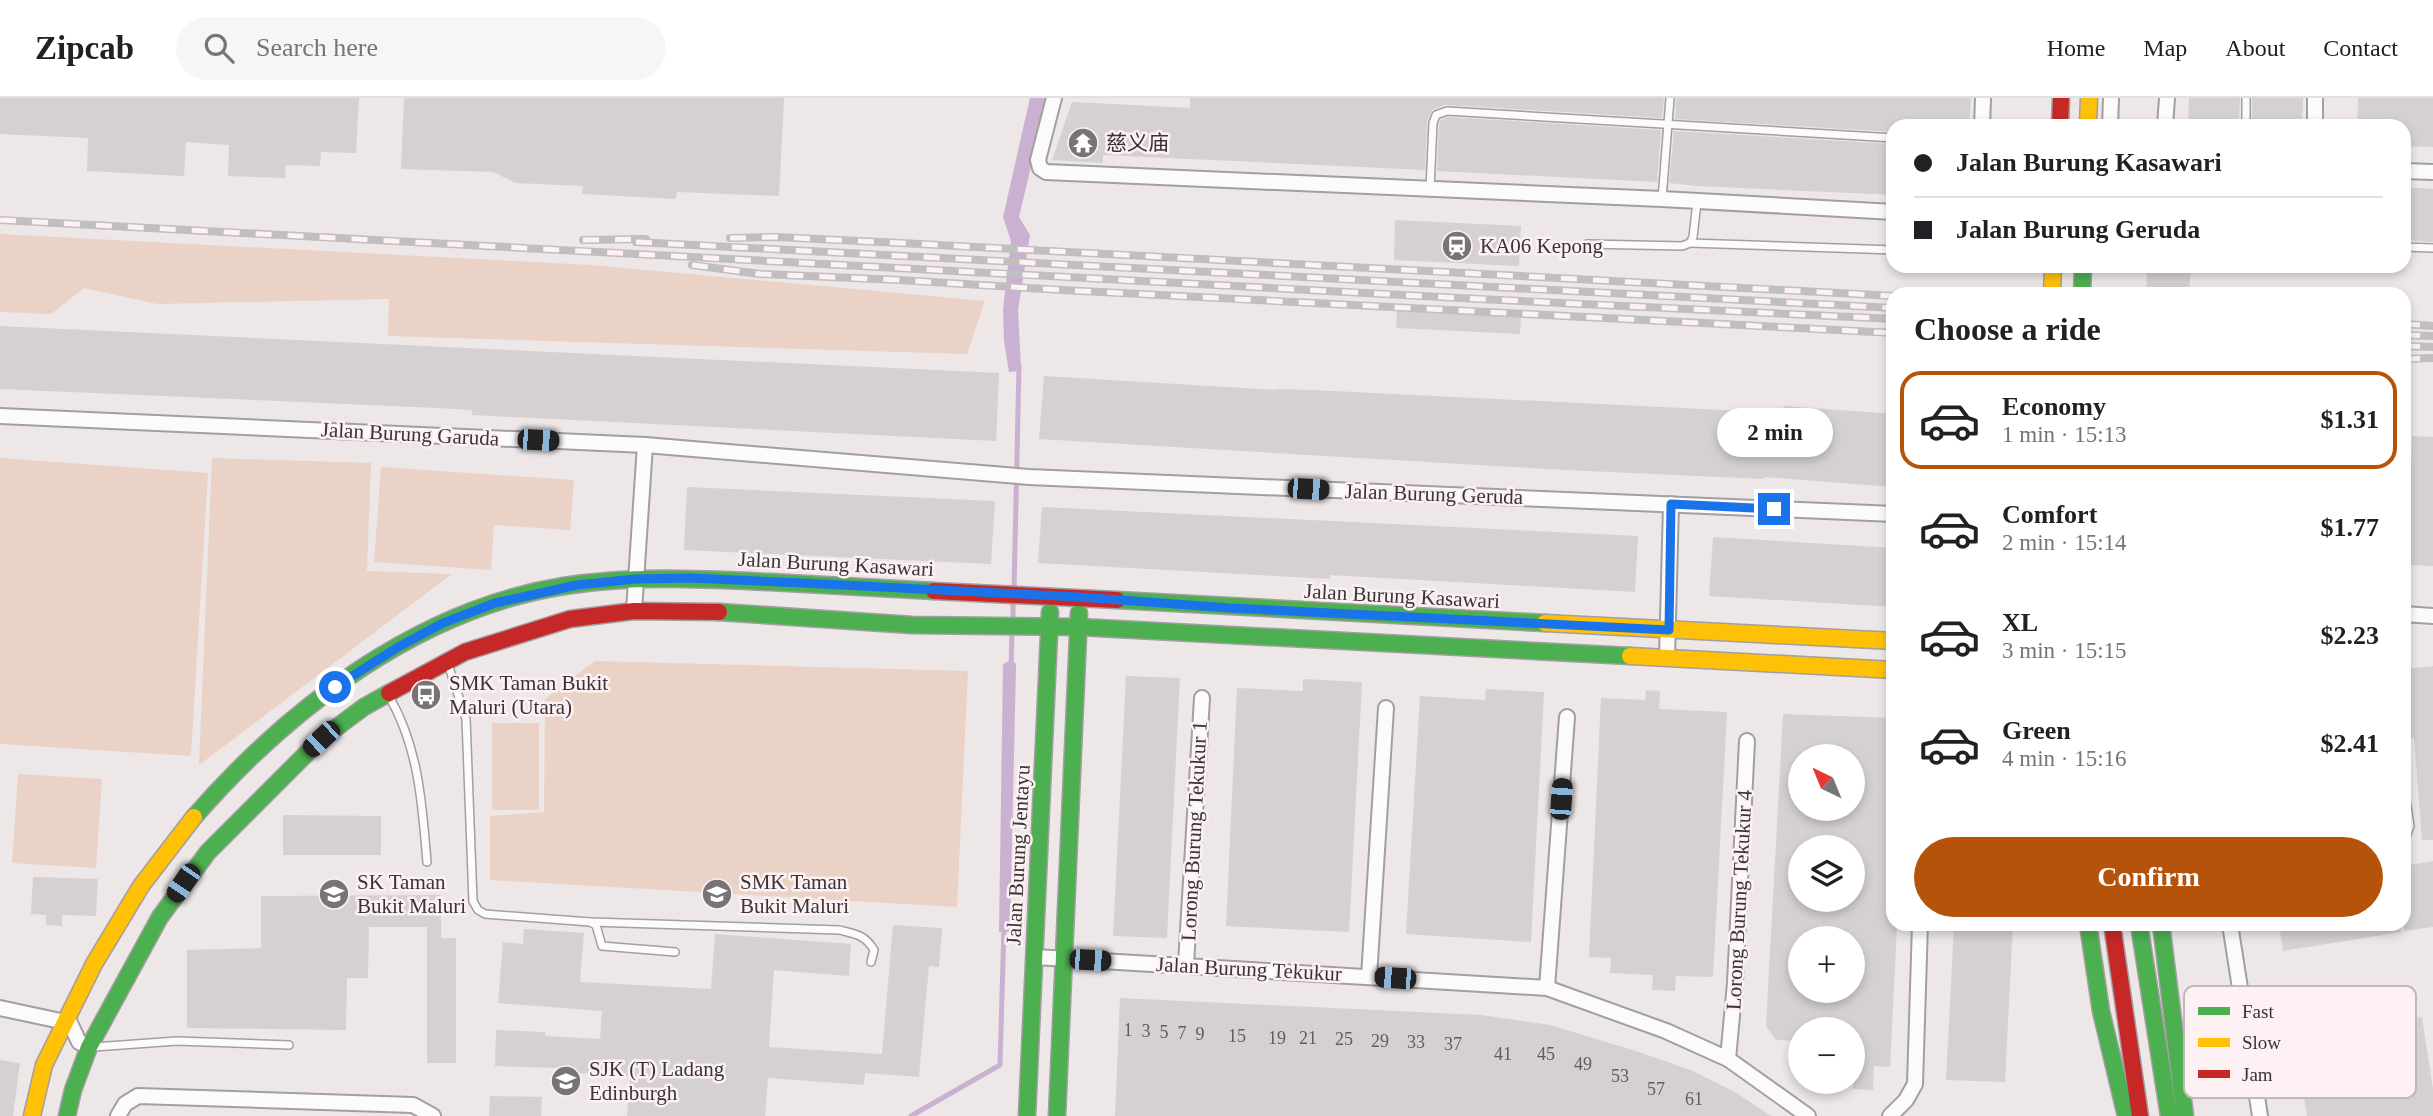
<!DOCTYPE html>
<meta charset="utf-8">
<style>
:root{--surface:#fff;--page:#f6f6f6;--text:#202124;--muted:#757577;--line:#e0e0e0;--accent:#b45309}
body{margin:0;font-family:"Times New Roman","Noto Sans SC",serif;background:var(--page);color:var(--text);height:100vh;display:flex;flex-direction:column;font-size:26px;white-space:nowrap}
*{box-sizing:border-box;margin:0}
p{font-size:23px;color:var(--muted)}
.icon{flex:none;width:38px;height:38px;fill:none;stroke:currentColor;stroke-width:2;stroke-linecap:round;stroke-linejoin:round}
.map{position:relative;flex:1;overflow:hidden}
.side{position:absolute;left:1886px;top:189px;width:525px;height:644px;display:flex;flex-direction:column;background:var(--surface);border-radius:21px;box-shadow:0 4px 10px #0003}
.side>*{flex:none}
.top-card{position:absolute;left:1886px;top:21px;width:525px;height:154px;border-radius:21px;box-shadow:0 4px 10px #0003;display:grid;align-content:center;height:154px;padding:0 28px;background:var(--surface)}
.needle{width:46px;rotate:317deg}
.controls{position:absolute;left:1788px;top:646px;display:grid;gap:14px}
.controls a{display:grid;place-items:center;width:77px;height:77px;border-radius:50%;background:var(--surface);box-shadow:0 4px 10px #0003;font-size:35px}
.end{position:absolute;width:32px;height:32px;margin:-16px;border:9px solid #1a73e8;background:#fff;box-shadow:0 0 0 4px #fff}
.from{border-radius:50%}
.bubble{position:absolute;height:49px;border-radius:24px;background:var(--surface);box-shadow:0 4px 10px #0003;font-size:23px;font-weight:800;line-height:49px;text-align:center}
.car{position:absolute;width:21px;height:42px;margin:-21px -10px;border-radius:9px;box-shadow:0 0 5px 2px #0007;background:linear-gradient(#222 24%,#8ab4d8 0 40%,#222 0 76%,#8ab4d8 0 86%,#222 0)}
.top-card b{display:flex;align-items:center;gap:24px;height:66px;font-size:26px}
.top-card b+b{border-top:2px solid var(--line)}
.top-card i{width:18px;height:18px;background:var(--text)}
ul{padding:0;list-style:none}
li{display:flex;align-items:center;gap:21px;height:98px;margin:0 14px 10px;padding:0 14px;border:4px solid transparent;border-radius:21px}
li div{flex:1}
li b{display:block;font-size:26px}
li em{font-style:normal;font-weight:800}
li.on{border-color:var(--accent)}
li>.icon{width:63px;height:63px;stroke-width:1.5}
h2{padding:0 28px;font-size:32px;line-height:84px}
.cta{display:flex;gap:14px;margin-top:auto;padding:14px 28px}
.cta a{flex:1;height:80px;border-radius:42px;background:var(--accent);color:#fff;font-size:28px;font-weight:800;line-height:80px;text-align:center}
header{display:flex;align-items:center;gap:42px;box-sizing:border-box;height:98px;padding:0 35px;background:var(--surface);border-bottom:2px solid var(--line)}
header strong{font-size:33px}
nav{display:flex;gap:38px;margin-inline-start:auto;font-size:24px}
.search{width:490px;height:63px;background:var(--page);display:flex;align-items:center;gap:18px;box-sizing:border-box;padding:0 24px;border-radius:38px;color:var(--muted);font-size:26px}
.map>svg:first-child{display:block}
</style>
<header>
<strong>Zipcab</strong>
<div class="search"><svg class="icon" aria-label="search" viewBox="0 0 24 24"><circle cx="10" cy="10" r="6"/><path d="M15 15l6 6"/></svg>Search here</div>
<nav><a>Home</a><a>Map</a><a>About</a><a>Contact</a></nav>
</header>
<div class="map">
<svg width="2433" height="1018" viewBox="0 0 2433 1018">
<rect width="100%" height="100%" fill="#ede7e8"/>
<g fill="#ead3c6">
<path d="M0,136l591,31 394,36 -18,53 -579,-18 1,-37 -232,5 -73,-16 -33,26 -51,-2z"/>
<path d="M0,360l208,15 -17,283 -191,-12z"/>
<path d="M212,360l159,5 -4,108 85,3 -253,191z"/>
<path d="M381,369l193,13 -4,50 -76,-5 -3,45 -117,-8z"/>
<path d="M595,563l373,10 -11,236 -467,-27v-64l54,-4 1,-113z"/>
<rect x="492" y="625" width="47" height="87"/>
<path d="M18,676l84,5 -6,89 -84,-5z"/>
</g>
<g fill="#cab0d1">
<path d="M1030,0h17l-28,119 11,18 -12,75 3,58 -3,3 -9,1 -5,-31 -1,-32 8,-68 -8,-24z"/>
<path d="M1013,563l3,3 -6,268h-11l4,-267 3,-3z"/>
</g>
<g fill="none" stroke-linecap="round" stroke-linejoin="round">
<g stroke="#cab0d1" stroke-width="5">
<path d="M1014,492l5,-224"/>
<path d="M1013,524v-22"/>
<path d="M1011,569l1,-35"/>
<path d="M911,1018l89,-51 4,-139"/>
</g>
</g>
<g fill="#d5d0d1" fill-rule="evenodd">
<path d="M0,0h359l-3,55 -35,-1 -1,14 -34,-1 -1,13 -57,-2 1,-31 -43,-3 -2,34 -97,-5 1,-33 -88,-4z"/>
<path d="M404,0h380l-5,98 -102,-4 -1,7 -94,-5 1,-8 -67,-3 -23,-11 -92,-3z"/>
<path d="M1190,0h474l-2,20 -217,-13 -13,5 -5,11 -2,49 -322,-15v8l-51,-3 20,-58 118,6z"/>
<path d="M1676,0h295l-2,28h-75v6l-219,-13z"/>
<path d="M2189,0h51l-1,26 -51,-2z"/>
<path d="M2252,0h51l-1,27 -50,-2z"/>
<path d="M2358,0h75v49l-29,-1v-20h-47z"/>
<path d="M1448,19l213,13 -4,52 -220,-11 2,-47 2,-4z"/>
<path d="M1674,33l220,13v51l-196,-9 -29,-3z"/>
<path d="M2404,89l29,2v53l-29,-2z"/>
<path d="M1395,122l126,6 -2,40 -125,-6z"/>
<path d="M2147,168h44l-2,28 -43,-1z"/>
<path d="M1397,212l124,6 -1,18 -124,-6z"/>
<path d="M0,228l999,47 -3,68 -524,-26v-5l-34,-2 -438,-19z"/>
<path d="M1044,278l233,14v-1l36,1 470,23 1,-7 110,8v73l-130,-10 -1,2 -218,-10 -506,-30z"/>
<path d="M2412,338l21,1v129l-25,-1z"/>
<path d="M687,389l308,14 -4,63 -307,-14z"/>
<path d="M1042,409l596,29 -3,56 -305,-17v4l-292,-16z"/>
<path d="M1713,439l181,11v59l-185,-11z"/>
<path d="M2433,568v174h-11l-8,-102 -6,1 -4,-70z"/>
<path d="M1126,578l54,2 -13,260 -54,-2z"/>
<path d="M1303,581l59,3 -13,250 -123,-6 11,-238 66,3z"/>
<path d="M1486,591l58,3 -13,250 -125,-8 14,-238 65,4z"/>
<path d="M1646,592l14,1 -1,18 68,3 -14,265 -37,-1 -1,15 -23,-1 1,-15 -43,-2 1,-15 -22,-1 12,-259 44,2z"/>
<path d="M1783,616l111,4v206h3l-6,125 -1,18 -16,-1 -1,24 -20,-1v-60h-52v12l-25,-1 -10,-14zM1801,658h52v52h-52zM1801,749h52v53h-52zM1801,840h52v52h-52z"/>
<path d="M283,717l98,1v39h-98z"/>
<path d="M2433,763v66l-29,4v-65z"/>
<path d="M33,779l65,2 -2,37 -34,-1v11l-16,-1v-10l-15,-1z"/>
<path d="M441,797v43h15v125h-29v-136h-58l-1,51h-21l-1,52 -159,-2v-78l74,-2v-52z"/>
<path d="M1954,826h59l-8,158 -59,-2z"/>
<path d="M2279,826h121l1,8 -118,19z"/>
<path d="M893,827l49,3 -3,39 -10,-1 -10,111 -54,-4 -1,12 -96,-7 -3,38h-138l3,-40 -72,-4v-4l-63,-2 1,-36 49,2v4l55,3 2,-28 -104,-8 5,-61 20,2 1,-15 60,4 -4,49 131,7 4,-55 136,10 -2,32 -75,-6 -5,77 113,7z"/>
<path d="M1120,900l361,17 69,10 89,27 54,19 42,21 36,24h-656z"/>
<path d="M2422,919l11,72v27h-126l-13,-78z"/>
<path d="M0,962l20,3 -7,53h-13z"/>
<path d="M490,998l52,1 -1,19h-52z"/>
</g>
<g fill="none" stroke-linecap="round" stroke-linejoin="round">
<g stroke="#a39e9f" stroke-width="10">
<g id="lane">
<path d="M2246,28v-28"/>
<path d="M1430,91l3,-66 3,-8 11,-4 447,27"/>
<path d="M1662,101l8,-101"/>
<path d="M1690,145l204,7"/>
<path d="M1587,146l95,2 8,-3 3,-6 4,-35"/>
<path d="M2404,149l29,1"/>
<path d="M448,566l18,55 7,182 5,9 7,4 105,8 6,3 6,21 73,6"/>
<path d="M390,600c29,51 32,106 37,164"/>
<path d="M2404,689l6,39 -6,16"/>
<path d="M591,824l248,8c17,4 26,5 35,20l-3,12"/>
<path d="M94,949l83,-6 112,4"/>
</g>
</g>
<g stroke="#a39e9f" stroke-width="18">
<g id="street">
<path d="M1054,0l-16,62 2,8 6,4 616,27 232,13"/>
<path d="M1982,28l1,-28"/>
<path d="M2110,28l1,-28"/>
<path d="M2165,28l2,-28"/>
<path d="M2315,28v-28"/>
<path d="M2404,73l29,1"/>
<path d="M0,318l645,29 384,32 865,37"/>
<path d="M634,513l11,-166"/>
<path d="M2404,516l29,2"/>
<path d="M1667,560l4,-154"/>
<path d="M2230,826l30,192"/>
<path d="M1035,859l512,31 119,43 62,28 80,57"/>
<path d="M1186,866l16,-266"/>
<path d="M1369,879l17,-269"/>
<path d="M1547,890l20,-271"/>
<path d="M0,910l70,15 9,19 10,5"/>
<path d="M1728,961l7,-76 12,-242"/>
<path d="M118,1018l7,-12 13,-8 275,9 20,11"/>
<path d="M1890,1018l16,-16 9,-16 5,-160"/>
</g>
</g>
<g stroke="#a39e9f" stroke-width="19">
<g id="fast">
<path d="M2082,196l1,-28"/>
<path d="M1117,502l428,23"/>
<path d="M719,514l193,13 167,2 551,29"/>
<path d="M194,719c95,-109 224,-208 370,-231 69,-11 138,-7 206,-4 55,3 110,6 164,9"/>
<path d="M2088,826l13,87 25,105"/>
<path d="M2139,826l30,192"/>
<path d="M2161,826l24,192"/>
<path d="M67,1018l6,-26 16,-43 71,-130 48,-65 113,-113 43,-32 25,-14"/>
<path d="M1027,1018l23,-504"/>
<path d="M1057,1018l22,-503"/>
</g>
</g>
<g stroke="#a39e9f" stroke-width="19">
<g id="slow">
<path d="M2088,28l1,-28"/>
<path d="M2052,196l1,-28"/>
<path d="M1545,525l349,18"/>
<path d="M1630,558l264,14"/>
<path d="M32,1018l12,-51 50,-101 47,-78 53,-69"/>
</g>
</g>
<g stroke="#a39e9f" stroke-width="19">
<g id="jam">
<path d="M2060,28l1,-28"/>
<path d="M934,493l183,9"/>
<path d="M389,595l76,-41 105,-33 64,-8 85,1"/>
<path d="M2112,826l28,192"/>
</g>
</g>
<use href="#lane" stroke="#fcfbfc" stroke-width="7"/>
<use href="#street" stroke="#fcfbfc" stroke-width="14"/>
<use href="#fast" stroke="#4caf50" stroke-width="16"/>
<use href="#slow" stroke="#ffc107" stroke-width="16"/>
<use href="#jam" stroke="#c62828" stroke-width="16"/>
<g stroke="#c0bebe" stroke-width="8">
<g id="rail">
<path d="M0,122l1459,78 435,21"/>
<path d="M730,140l46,-1 125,6 993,53"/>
<path d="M583,142l63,-1"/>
<path d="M636,144l1258,66"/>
<path d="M692,167l68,9 139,6 163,10 832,43"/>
<path d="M2404,226l29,2"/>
<path d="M2404,237l29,1"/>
<path d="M2404,248l29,1"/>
<path d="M2404,261l29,-1"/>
</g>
</g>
<use href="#rail" stroke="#fdf1f3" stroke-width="5" stroke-dasharray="16" stroke-linecap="butt"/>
</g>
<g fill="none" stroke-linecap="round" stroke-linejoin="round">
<path stroke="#1a73e8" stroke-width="9" d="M335,589l63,-40 45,-24 52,-20 82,-18 59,-6 55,-1 112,5 276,14 151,11 439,22 2,-126 103,5"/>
</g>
<defs>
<g id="temple-disc" transform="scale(1.575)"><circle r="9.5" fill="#787374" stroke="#fdf1f3"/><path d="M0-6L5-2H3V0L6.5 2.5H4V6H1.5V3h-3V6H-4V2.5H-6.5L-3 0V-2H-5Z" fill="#fff"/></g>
<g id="station-disc" transform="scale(1.575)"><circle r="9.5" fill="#787374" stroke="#fdf1f3"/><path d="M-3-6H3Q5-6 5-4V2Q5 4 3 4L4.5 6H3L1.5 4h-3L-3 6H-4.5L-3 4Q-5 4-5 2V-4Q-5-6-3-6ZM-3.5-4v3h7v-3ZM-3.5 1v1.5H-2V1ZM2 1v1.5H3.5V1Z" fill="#fff"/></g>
<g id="bus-disc" transform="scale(1.575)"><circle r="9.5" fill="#787374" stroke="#fdf1f3"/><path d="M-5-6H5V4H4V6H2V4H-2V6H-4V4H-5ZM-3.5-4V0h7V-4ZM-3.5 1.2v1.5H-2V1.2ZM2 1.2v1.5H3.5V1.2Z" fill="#fff"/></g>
<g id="school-disc" transform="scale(1.575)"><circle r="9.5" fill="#787374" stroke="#fdf1f3"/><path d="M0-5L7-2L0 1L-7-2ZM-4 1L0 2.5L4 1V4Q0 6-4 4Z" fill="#fff"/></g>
</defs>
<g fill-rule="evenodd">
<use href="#temple-disc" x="1083" y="45"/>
<use href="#station-disc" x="1457" y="148"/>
<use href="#bus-disc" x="426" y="597"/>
<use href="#school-disc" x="334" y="796"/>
<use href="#school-disc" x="717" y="796"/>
<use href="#school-disc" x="566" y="983"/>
</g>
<g text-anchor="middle" stroke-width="5" stroke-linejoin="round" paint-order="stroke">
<g font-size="18" fill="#625c5e">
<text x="1128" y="938">1</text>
<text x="1146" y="939">3</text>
<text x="1164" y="940">5</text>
<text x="1182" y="941">7</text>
<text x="1200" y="942">9</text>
<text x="1237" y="944">15</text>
<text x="1277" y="946">19</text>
<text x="1308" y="946">21</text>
<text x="1344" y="947">25</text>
<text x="1380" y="949">29</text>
<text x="1416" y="950">33</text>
<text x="1453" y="952">37</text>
<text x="1503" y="962">41</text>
<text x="1546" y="962">45</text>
<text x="1583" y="972">49</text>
<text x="1620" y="984">53</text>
<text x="1656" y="997">57</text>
<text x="1694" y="1007">61</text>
</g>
<g font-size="21" fill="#393435" stroke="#fdf1f3" text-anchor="start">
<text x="1106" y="52">慈义庙</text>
<text x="1480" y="155">KA06 Kepong</text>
<text x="449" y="592">SMK Taman Bukit<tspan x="449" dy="24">Maluri (Utara)</tspan></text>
<text x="357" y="791">SK Taman<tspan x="357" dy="24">Bukit Maluri</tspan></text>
<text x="740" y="791">SMK Taman<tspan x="740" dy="24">Bukit Maluri</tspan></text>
<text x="589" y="978">SJK (T) Ladang<tspan x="589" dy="24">Edinburgh</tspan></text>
</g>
<g font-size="21" fill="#393435" stroke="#fdf1f3">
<text transform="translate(410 336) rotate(3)" y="7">Jalan Burung Garuda</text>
<text transform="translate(1434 396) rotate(2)" y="7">Jalan Burung Geruda</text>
<text transform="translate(836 466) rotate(3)" y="7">Jalan Burung Kasawari</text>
<text transform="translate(1402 498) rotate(3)" y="7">Jalan Burung Kasawari</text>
<text transform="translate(1194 733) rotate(-87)" y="7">Lorong Burung Tekukur 1</text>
<text transform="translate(1018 757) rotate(-87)" y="7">Jalan Burung Jentayu</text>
<text transform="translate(1739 802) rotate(-87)" y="7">Lorong Burung Tekukur 4</text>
<text transform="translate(1249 871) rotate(3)" y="7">Jalan Burung Tekukur</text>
</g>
</g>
<rect x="2184" y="888" width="232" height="112" rx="10" fill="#fdf1f3" stroke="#c2b8ba" stroke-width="2"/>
<rect x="2198" y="909" width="32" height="8" fill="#4caf50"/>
<rect x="2198" y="940" width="32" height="9" fill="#ffc107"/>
<rect x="2198" y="972" width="32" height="8" fill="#c62828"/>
<g font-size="19" fill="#393435">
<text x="2242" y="920">Fast</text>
<text x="2242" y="951">Slow</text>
<text x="2242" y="983">Jam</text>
</g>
</svg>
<div class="controls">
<a><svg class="needle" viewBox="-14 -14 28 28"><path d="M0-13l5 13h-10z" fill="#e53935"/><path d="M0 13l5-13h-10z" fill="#757577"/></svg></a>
<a><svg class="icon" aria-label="layers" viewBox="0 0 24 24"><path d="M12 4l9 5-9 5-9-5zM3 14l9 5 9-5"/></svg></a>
<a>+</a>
<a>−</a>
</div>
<i class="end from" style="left:335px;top:589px"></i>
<i class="end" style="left:1774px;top:411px"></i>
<div class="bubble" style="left:1717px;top:310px;width:116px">2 min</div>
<i class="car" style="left:538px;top:342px;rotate:93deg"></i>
<i class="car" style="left:1308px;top:391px;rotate:93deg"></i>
<i class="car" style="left:321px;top:641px;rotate:227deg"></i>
<i class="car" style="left:1561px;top:701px;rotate:4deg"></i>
<i class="car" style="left:183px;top:785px;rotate:214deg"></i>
<i class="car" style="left:1090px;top:862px;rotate:93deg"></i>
<i class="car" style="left:1395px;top:880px;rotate:274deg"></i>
<div class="top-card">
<b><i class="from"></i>Jalan Burung Kasawari</b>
<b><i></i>Jalan Burung Geruda</b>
</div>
<section class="side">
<h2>Choose a ride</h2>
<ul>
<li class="on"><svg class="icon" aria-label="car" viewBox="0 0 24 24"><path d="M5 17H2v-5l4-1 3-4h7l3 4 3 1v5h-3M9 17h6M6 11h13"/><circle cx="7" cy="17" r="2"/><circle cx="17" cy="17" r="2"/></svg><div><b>Economy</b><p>1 min · 15:13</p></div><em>$1.31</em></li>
<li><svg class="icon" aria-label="car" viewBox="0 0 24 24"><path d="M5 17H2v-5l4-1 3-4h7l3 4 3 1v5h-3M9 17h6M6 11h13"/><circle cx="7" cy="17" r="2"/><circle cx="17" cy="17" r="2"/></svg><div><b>Comfort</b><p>2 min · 15:14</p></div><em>$1.77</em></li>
<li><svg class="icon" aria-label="car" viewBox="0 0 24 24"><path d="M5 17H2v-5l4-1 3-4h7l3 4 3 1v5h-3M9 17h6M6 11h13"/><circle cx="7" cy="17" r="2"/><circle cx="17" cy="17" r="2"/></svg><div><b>XL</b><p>3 min · 15:15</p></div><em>$2.23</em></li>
<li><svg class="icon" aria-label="car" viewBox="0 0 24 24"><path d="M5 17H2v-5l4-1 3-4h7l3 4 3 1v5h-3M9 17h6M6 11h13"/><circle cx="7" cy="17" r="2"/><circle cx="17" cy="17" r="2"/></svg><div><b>Green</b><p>4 min · 15:16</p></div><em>$2.41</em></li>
</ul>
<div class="cta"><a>Confirm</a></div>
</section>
</div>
